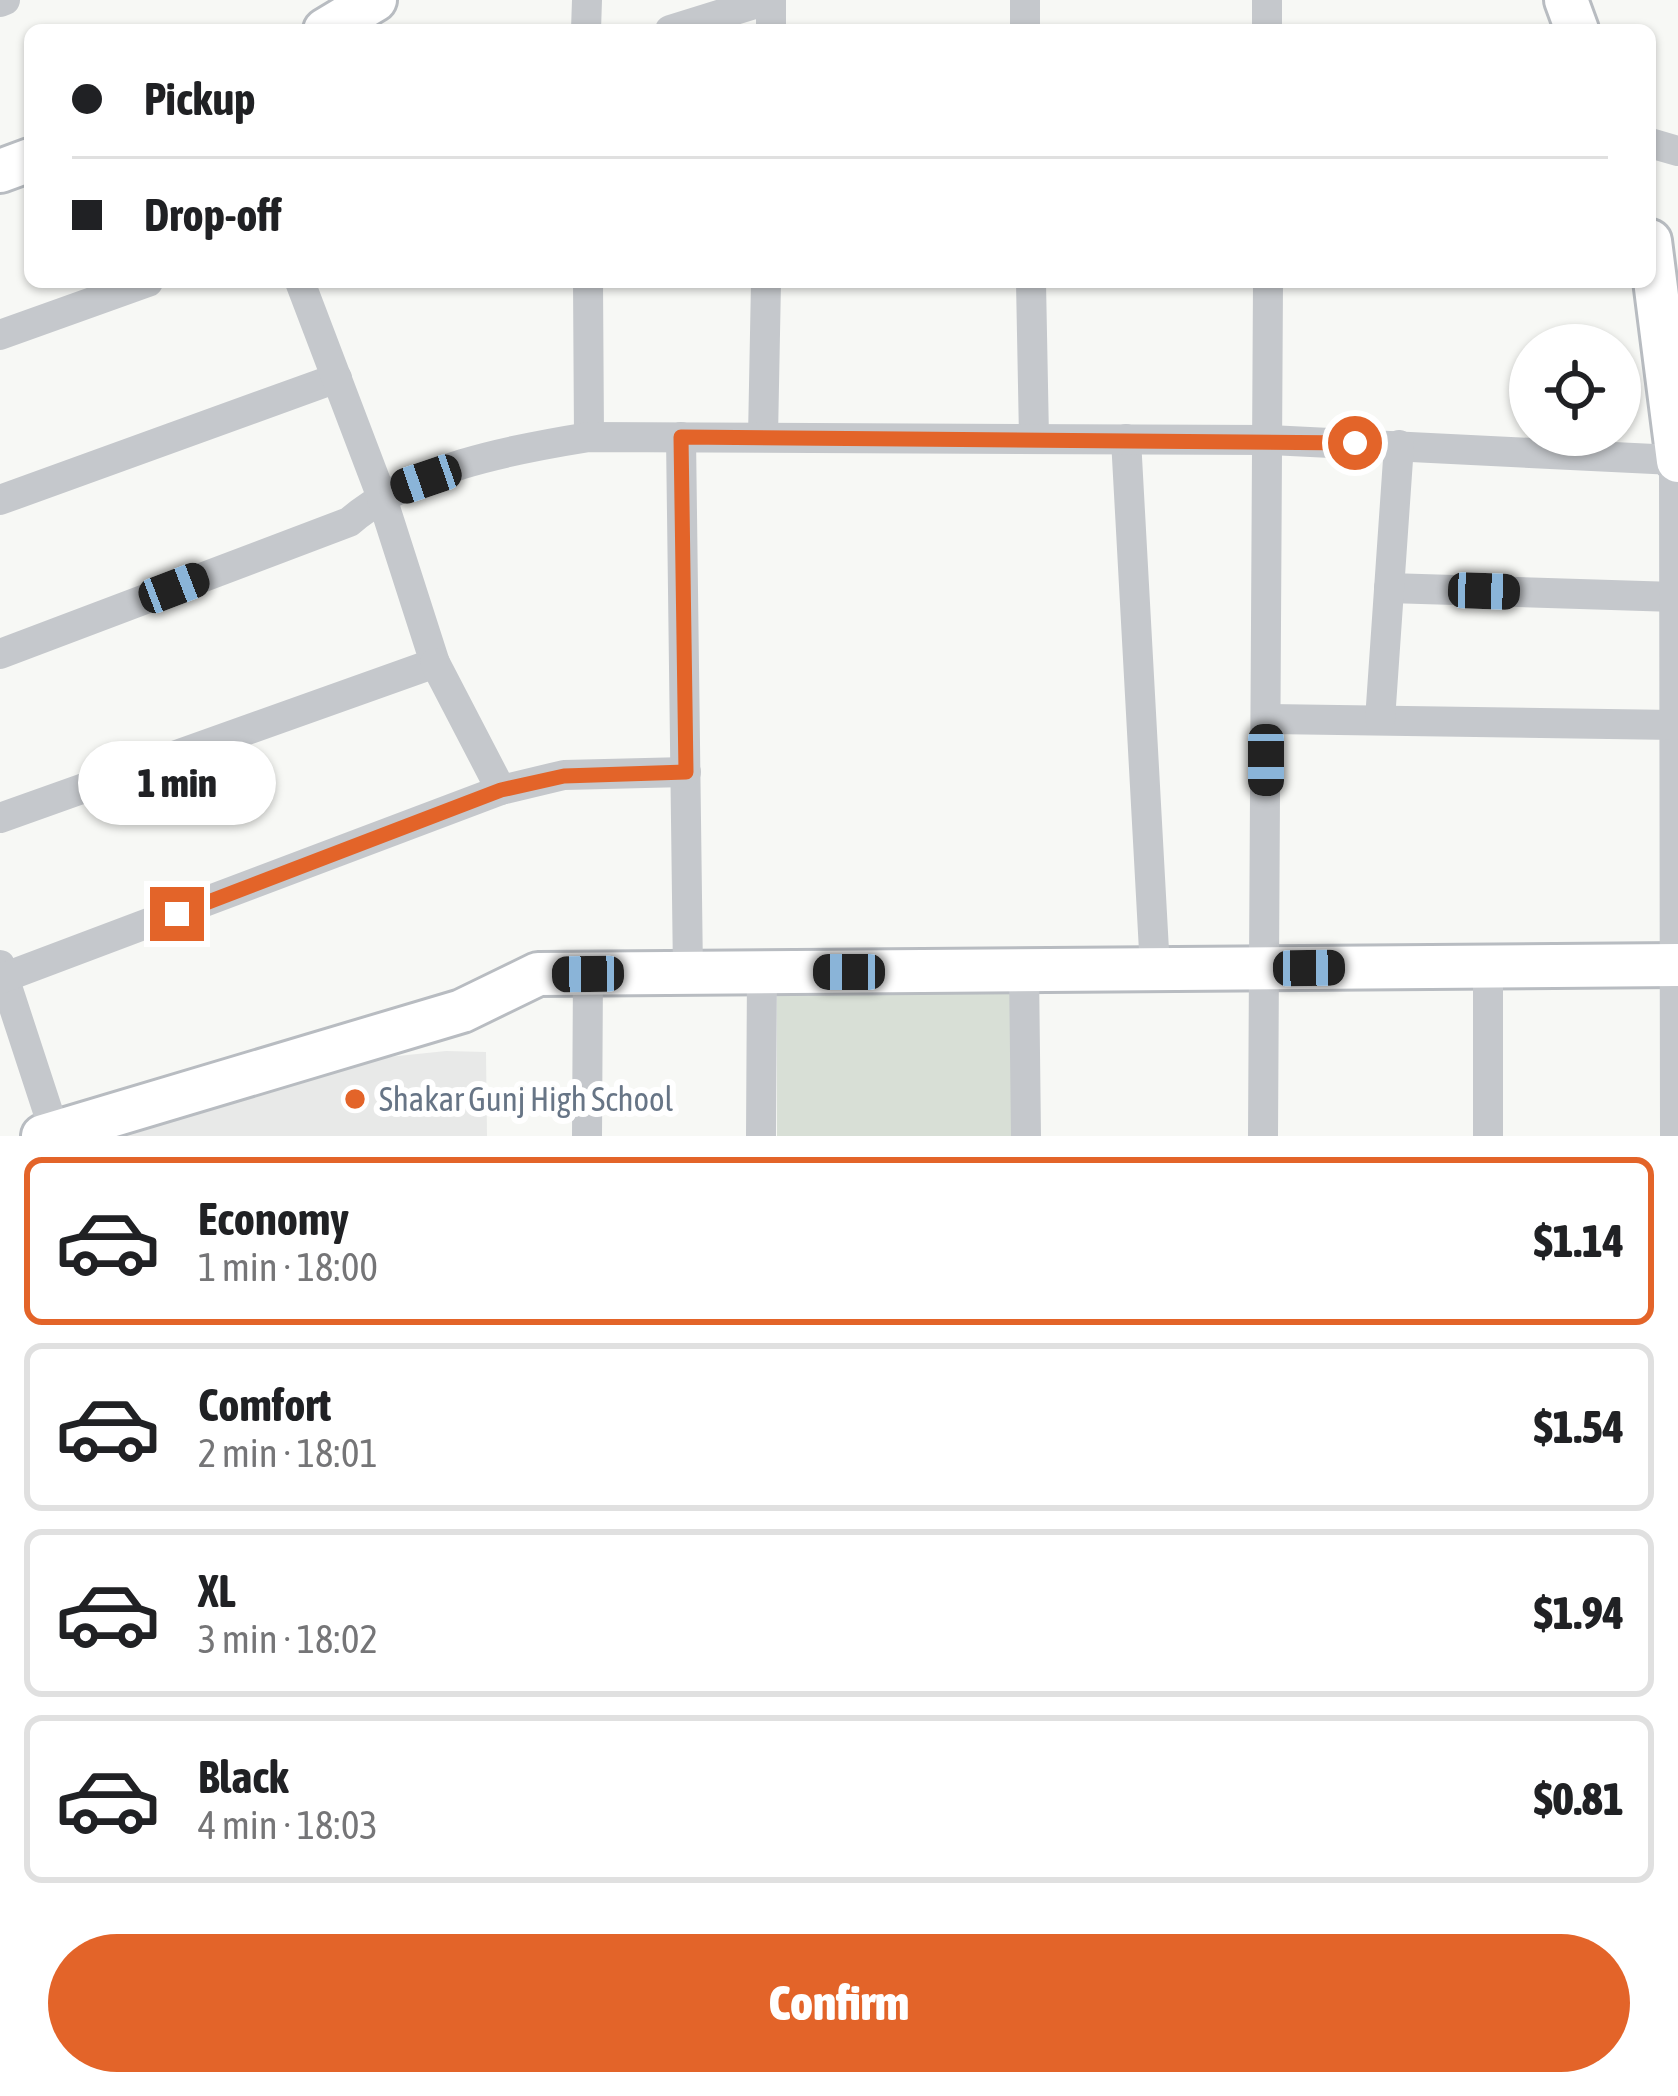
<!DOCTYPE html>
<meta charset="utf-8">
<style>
:root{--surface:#fff;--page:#f6f6f6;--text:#202124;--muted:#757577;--line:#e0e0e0;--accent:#e36429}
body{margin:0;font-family:"Asap Condensed",sans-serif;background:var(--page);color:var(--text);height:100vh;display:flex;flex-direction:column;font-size:45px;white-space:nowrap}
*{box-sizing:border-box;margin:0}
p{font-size:39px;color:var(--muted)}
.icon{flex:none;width:66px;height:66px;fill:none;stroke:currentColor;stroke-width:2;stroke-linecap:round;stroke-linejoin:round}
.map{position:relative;height:1136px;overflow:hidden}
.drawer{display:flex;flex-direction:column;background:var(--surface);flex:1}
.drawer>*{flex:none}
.top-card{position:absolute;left:24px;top:24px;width:1632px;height:264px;border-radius:18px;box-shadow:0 3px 9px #0004;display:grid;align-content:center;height:264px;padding:0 48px;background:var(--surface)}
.fabs{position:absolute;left:1509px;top:324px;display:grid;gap:24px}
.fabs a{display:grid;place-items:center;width:132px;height:132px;border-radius:50%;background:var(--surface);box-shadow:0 3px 9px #0004;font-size:60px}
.end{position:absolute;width:54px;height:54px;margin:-27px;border:15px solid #e36429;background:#fff;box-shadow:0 0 0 6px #fff}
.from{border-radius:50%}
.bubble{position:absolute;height:84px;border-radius:42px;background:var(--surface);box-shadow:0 3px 9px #0004;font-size:39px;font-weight:800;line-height:84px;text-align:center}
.car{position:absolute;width:36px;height:72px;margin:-36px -18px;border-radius:15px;box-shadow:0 0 9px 3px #0007;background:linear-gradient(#222 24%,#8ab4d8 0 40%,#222 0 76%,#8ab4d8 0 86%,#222 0)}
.top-card b{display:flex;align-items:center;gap:42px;height:114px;font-size:45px}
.top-card b+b{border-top:3px solid var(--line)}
.top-card i{width:30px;height:30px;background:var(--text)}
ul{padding:21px 0 0;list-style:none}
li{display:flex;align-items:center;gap:36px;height:168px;margin:0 24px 18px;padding:0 24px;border:6px solid var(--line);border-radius:18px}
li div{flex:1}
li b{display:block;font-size:45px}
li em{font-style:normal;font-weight:800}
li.selected{border-color:var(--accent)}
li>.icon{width:108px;height:108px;stroke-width:1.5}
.action{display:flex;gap:24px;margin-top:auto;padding:24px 48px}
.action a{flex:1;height:138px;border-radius:72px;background:var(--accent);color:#fff;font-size:48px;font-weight:800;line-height:138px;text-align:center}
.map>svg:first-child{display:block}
</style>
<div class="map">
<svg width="1678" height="1136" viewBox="0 0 1678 1136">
<rect width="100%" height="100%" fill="#f7f8f5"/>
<path fill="#e8e9e8" d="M446,1051l40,1 1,84h-383l236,-74z"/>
<path fill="#d8dfd6" d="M1013,993l1,143h-237v-142z"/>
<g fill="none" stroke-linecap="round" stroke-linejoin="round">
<g stroke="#b8bcc1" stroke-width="48">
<g id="secondary">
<path d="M1566,0l11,30"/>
<path d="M325,30l50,-30"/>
<path d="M0,171l30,-11"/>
<path d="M1650,241l28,220"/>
<path d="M43,1136l419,-125 76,-37 1140,-9"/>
</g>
</g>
<g stroke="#c5c8cc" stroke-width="30">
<path d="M1025,0v30"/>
<path d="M1267,0v30"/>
<path d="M0,2l5,-2"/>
<path d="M586,30l1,-30"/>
<path d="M670,30l97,-30"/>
<path d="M771,30v-30"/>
<path d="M1650,143l28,8"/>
<path d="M588,282l1,155"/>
<path d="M1031,282l3,156"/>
<path d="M0,335l148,-53"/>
<path d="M681,437l7,536"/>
<path d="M763,437l3,-155"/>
<path d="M1126,439l29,530"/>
<path d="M0,500l337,-122"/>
<path d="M1389,588l286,9"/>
<path d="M0,654l349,-132c63,-54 159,-72 240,-85l679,3 406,20 1,676"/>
<path d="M1266,719l409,6"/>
<path d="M1380,720l19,-275"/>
<path d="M501,790l63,-15 122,-3"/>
<path d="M0,818l435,-155 -54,-168 -81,-213"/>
<path d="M0,965l55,168"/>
<path d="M1024,970l2,166"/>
<path d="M0,979l501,-189 -66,-127"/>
<path d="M587,1136l1,-163"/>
<path d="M761,1136l1,-164"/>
<path d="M1263,1136l5,-854"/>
<path d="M1488,1136v-169"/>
</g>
<use href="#secondary" stroke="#fff" stroke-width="42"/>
</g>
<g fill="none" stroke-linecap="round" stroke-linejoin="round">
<path stroke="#e36429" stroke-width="15" d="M177,914l324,-124 63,-14 122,-4 -5,-335 674,6"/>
</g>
<circle fill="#e36429" stroke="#fff" stroke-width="4.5" cx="355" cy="1099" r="12"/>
<g text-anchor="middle" stroke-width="12" stroke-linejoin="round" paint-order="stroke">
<g font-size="33" fill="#677586" stroke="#fff" text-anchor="start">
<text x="379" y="1111">Shakar Gunj High School</text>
</g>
</g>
</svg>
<div class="fabs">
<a><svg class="icon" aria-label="locate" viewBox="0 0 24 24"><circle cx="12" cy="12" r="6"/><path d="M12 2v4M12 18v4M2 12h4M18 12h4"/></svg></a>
</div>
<i class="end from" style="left:1355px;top:443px"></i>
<i class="end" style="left:177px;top:914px"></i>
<div class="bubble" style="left:78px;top:741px;width:198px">1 min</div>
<i class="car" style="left:426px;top:479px;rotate:251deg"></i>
<i class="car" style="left:174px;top:588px;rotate:69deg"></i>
<i class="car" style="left:1484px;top:591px;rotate:92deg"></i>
<i class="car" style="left:1266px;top:760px;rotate:180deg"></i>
<i class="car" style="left:1309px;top:968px;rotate:89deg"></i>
<i class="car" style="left:849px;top:972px;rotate:270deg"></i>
<i class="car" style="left:588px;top:974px;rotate:269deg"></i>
<div class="top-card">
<b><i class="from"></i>Pickup</b>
<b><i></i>Drop-off</b>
</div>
</div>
<section class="drawer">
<ul>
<li class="selected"><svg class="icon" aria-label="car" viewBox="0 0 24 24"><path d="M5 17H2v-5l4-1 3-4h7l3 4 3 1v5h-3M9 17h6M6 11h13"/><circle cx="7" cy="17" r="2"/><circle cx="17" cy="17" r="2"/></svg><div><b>Economy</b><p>1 min · 18:00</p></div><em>$1.14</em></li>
<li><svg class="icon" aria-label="car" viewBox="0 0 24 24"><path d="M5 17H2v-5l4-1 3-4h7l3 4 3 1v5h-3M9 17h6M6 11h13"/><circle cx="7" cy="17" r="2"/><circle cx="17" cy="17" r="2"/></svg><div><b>Comfort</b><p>2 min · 18:01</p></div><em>$1.54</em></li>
<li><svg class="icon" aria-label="car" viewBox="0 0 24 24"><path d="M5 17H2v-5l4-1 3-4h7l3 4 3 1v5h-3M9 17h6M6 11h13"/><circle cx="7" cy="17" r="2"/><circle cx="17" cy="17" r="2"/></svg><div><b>XL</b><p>3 min · 18:02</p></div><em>$1.94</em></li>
<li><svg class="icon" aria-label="car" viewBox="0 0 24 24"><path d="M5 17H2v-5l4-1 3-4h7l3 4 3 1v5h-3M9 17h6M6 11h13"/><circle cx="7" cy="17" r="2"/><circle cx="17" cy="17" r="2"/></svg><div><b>Black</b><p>4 min · 18:03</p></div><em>$0.81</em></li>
</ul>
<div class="action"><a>Confirm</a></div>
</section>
